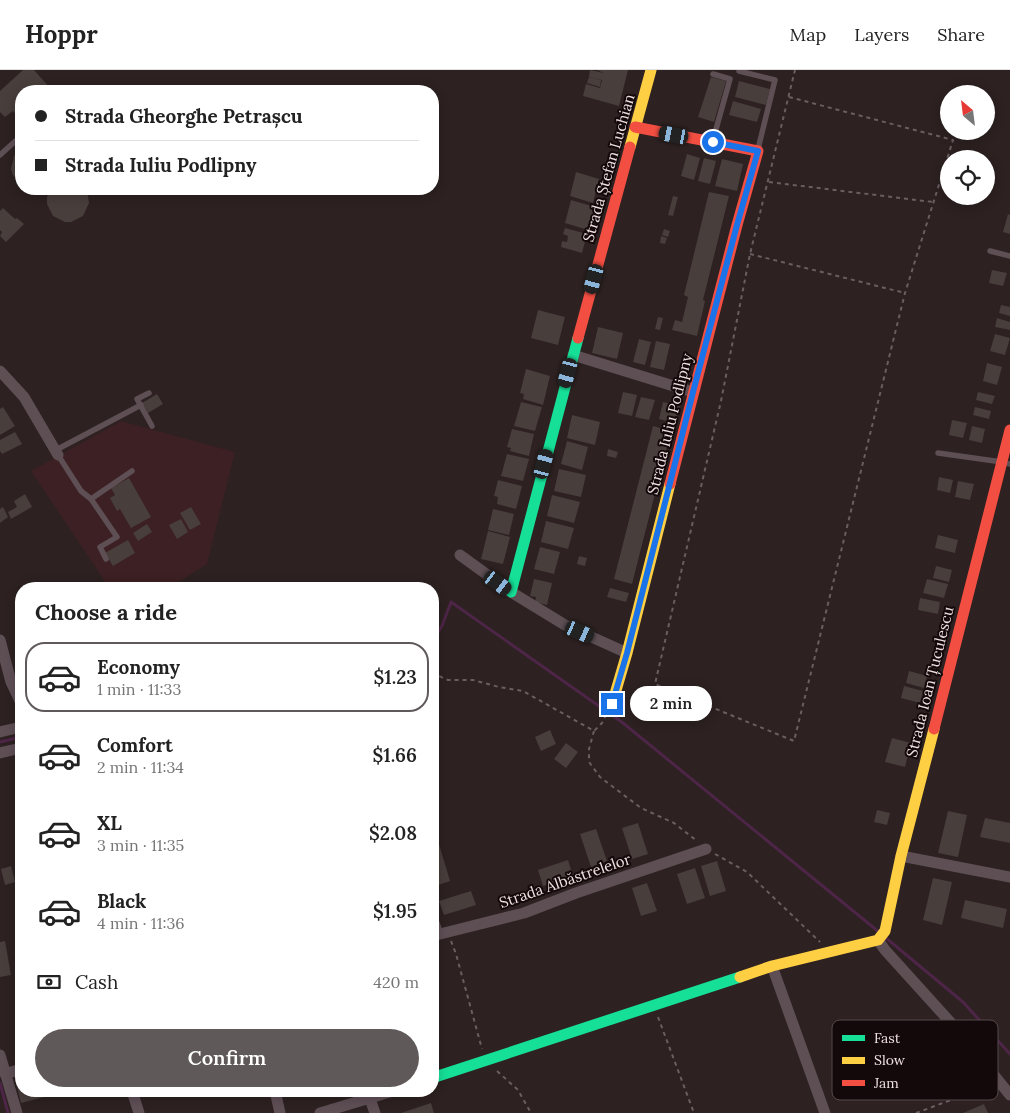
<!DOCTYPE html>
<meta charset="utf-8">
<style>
:root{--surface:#fff;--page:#f2f2f2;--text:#222;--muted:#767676;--line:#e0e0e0;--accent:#60595a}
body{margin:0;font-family:Lora,serif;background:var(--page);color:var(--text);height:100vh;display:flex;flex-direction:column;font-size:19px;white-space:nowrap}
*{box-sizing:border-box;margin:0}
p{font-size:16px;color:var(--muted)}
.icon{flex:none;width:28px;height:28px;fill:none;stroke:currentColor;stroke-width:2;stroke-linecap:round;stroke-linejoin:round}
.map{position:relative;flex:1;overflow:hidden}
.panel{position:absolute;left:15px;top:512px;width:424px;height:515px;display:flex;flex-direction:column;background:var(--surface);border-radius:20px;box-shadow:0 2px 12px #0003}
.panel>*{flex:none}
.guide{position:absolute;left:15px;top:15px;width:424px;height:110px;border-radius:20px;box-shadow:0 2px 12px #0003;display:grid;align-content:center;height:110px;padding:0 20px;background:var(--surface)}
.needle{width:32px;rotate:332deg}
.buttons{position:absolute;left:940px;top:15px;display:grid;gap:10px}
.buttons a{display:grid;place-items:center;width:55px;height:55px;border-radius:50%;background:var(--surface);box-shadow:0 2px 12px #0003;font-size:25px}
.end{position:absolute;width:22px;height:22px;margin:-11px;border:6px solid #1a73e8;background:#fff;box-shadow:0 0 0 2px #fff}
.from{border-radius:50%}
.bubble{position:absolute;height:35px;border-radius:18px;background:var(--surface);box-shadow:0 2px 12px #0003;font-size:16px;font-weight:600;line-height:35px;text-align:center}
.car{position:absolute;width:15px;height:30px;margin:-15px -8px;border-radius:6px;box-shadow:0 0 4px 1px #0007;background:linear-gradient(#222 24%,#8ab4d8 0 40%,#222 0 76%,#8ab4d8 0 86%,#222 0)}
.guide b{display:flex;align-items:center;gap:18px;height:48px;font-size:19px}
.guide b+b{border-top:1px solid var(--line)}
.guide i{width:12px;height:12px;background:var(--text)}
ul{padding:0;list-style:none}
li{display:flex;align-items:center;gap:15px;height:70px;margin:0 10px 8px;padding:0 10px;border:2px solid transparent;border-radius:20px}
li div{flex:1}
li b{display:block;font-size:19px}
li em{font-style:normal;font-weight:600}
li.on{border-color:var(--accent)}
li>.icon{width:45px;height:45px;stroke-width:1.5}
h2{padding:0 20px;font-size:22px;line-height:60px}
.pay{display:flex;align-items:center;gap:12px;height:55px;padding:0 20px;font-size:19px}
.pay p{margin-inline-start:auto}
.cta{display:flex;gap:10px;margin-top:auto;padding:10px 20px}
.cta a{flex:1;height:58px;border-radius:30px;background:var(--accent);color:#fff;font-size:20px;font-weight:600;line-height:58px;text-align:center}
header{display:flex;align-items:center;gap:30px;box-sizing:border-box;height:70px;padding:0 25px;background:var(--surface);border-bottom:1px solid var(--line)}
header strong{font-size:24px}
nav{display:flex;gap:28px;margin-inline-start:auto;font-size:18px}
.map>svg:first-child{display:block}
</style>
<header>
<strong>Hoppr</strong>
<nav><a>Map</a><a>Layers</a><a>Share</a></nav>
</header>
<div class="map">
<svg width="1010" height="1043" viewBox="0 0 1010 1043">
<rect width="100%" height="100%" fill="#2d2121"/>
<path fill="#3c2023" d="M121,351l114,31 -28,112 -39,25h-58l-79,-118z"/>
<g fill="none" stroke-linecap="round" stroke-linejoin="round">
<g stroke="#4d2547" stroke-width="3">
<path d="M432,572l10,-16 9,-24 172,121 256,209"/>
<path d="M0,672l21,-5"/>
<path d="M886,868l77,64 47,52"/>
<path d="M0,1013l8,30"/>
</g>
</g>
<g fill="#483e3c">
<path d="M23,0h11l16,18 -3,3h-26v23l-3,3 -5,-6 -8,6 -5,-5v-21z"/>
<path d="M590,0l14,3 -7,-3h31l-9,36 -36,-10 3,-12 14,4 2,-8 -13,-3z"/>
<path d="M589,7l12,3 -1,7 -13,-4z"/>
<path d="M711,7l15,4 -12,41 -16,-5z"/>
<path d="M739,11l31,8 -4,16 -31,-8z"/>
<path d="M733,31l28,8 -4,13 -28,-7z"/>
<path d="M21,79v36l-8,-10 -2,-6 3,-13z"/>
<path d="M687,84l13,4 -6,22 -13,-4z"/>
<path d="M704,88l12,3 -6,23 -12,-3z"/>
<path d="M722,89l21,5 -6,27 -22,-5z"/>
<path d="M576,102l23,7 -6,24 -23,-7z"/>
<path d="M52,119h32l4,7 1,7 -6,13 -12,6h-6l-12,-6 -6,-12v-7z"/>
<path d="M709,122l20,4 -26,104 2,1 -8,35 -25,-6 3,-10 7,2 6,-25 -4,-2z"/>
<path d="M673,126l5,1 -5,19 -5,-1z"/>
<path d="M571,130l24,7 -7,23 -23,-7z"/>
<path d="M3,138l12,11 2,-1 7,6 -18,18 -6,-6 2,-4 -2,-2v-19z"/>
<path d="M1008,144l2,1v19l-7,-2z"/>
<path d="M565,158l22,6 -5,19 -21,-6 1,-6 5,1 1,-6 -5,-2z"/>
<path d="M664,159l6,2 -2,6 -6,-2z"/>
<path d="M661,166l6,2 -2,6 -5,-1z"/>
<path d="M992,200l15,3 -4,13 -14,-3z"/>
<path d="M1001,235l9,2v9l-11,-3z"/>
<path d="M538,240l27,7 -7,28 -27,-7z"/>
<path d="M658,247l5,1 -3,12 -5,-1z"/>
<path d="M997,248l13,4v8l-15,-3z"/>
<path d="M598,257l25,6 -6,26 -25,-6z"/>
<path d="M995,264l15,4 -5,17 -15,-4z"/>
<path d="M639,269l12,3 -6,23 -12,-3z"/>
<path d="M656,271l14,3 -6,26 -14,-3z"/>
<path d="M987,293l15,4 -5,18 -14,-4z"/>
<path d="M526,299l24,7 -7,29 -20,-6 1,-5 -4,-1z"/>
<path d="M623,322l14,3 -5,21 -14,-3z"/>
<path d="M978,322l17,4 -3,8 -16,-4z"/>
<path d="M157,324l6,10 -15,9 -6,-10z"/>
<path d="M641,327l14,3 -6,20 -14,-3z"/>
<path d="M521,332l21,5 -7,24 -21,-5z"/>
<path d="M663,332l17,4 -5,17 -16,-4z"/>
<path d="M3,337l12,19 -15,9v-26z"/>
<path d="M975,337l16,4 -2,8 -16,-4z"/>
<path d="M572,345l28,7 -5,23 -28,-7z"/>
<path d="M952,350l15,3 -4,15 -14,-3z"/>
<path d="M653,356l18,5 -39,153 -18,-5z"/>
<path d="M972,356l13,3 -3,14 -13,-3z"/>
<path d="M512,359l22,5 -5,22 -19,-5 1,-3 -4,-1z"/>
<path d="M15,362l7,12 -20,10 -2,-3v-11z"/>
<path d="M567,371l21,6 -6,23 -21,-6z"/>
<path d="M608,379l10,3 -2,6 -9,-2z"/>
<path d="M507,384l22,5 -6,22 -22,-5z"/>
<path d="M559,399l27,6 -5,22 -27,-6z"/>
<path d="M939,407l14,3 -3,13 -13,-3z"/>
<path d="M129,408l22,39 -20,11 -11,-19 -3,2 -7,-13 5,-3 -4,-7z"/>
<path d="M498,410l24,6 -6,23 -19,-5 1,-7 -4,-1z"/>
<path d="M958,411l16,3 -4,16 -15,-3z"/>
<path d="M25,424l7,13 -21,12 -3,-7 9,-5 -3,-6z"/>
<path d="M552,425l28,7 -6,21 -27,-7z"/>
<path d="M3,437l5,10 -8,6v-14z"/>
<path d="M191,437l10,17 -11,6 -10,-17z"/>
<path d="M493,439l21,5 -5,21 -21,-5z"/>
<path d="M181,449l7,13 -11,7 -8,-14z"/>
<path d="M546,451l28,7 -6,21 -27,-7z"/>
<path d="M147,454l5,8 -14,9 -5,-8z"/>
<path d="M488,461l22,6 -7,27 -22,-5z"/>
<path d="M938,465l20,5 -3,13 -20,-5z"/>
<path d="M128,470l7,13 -22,13 -8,-13z"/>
<path d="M540,477l20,5 -6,22 -20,-5z"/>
<path d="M579,486l8,2 -2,8 -8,-2z"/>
<path d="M936,496l16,4 -3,12 -16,-4z"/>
<path d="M534,509l18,4 -5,22 -12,-3 1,-5 -6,-1z"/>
<path d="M927,509l21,5 -4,14 -21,-5z"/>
<path d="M610,518l19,5 -3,9 -19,-5z"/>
<path d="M920,528l20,4 -2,12 -20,-4z"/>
<path d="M909,601l18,5 -3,12 -18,-5z"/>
<path d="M904,616l19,5 -3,12 -19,-5z"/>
<path d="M550,660l6,14 -15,7 -6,-14z"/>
<path d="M892,668l19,5 -6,24 -20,-5z"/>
<path d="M566,673l12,9 -12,16 -12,-9z"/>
<path d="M877,740l13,3 -3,12 -13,-3z"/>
<path d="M948,741l19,4 -9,42 -20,-4z"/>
<path d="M985,748l25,5v20l-30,-6z"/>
<path d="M432,751l18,60 -15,5 -3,-9z"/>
<path d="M638,753l10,31 -16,5 -10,-31z"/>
<path d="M596,759l11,32 -16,6 -11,-33z"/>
<path d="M568,790l5,16 -30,10 -5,-16z"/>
<path d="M717,791l9,30 -16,5 -9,-30z"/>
<path d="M11,796l4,16 -10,3 -4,-16z"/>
<path d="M695,798l10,30 -18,6 -10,-30z"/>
<path d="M933,808l19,4 -10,43 -19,-5z"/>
<path d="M647,813l10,28 -16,5 -9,-28z"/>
<path d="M471,821l5,14 -32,10 -5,-14z"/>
<path d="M965,830l42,9 -4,19 -42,-10z"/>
<path d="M5,871l6,34 -11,2v-35z"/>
<path d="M21,1016v5l43,1 -43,11 -4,-16z"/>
<path d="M431,1033l3,10h-33z"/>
<path d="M984,1034l4,9h-25z"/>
</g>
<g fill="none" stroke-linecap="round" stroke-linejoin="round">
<g stroke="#6a5e62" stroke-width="2" stroke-dasharray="4 4" stroke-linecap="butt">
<path d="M789,27l164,43 -48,153 -111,448 -139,-57 66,-283 29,-147 45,-184"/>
<path d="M769,112l164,20"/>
<path d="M750,184l155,39"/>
<path d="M432,603l16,7h25l26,7 24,4 71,40 8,-8 4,-8"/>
<path d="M594,661l-5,18v13l11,15 41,31 33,15 23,18"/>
<path d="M715,784l32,18 73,70"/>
<path d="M451,871l5,13 26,95"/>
<path d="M658,947l36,96"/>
<path d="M497,1001l21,19 13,23"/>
<path d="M916,1043l73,-27"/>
</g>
<g stroke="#5e4f55" stroke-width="5.5">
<path d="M739,1l36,9 -17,69"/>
<path d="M713,4l17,5 -17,61"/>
<path d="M70,21l2,-1 1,1"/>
<path d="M0,85l21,-19"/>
<path d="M990,181l20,5"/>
<path d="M149,323l-12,6 15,27"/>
<path d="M56,380l85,-45"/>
<path d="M938,383l64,9 8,2"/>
<path d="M58,385l23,36 10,8 41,-28"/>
<path d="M91,429l26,38 -17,10 6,12"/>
</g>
<g stroke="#5e4f55" stroke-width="11">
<path d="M573,285l120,37"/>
<path d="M0,301l24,26 34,58"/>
<path d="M460,485l51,37 54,33 62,28"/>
<path d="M0,570l11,42 10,21"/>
<path d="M0,662l21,-5"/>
<path d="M0,683l21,-5"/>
<path d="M901,786l109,21"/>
<path d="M432,847l6,17"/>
<path d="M432,866l92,-23 52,-20 130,-44"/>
<path d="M878,870l7,10 76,84 49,61"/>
<path d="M772,896l53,147"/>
<path d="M0,985l17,58"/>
<path d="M5,1004l16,-5"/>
<path d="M132,1021l7,22"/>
<path d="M275,1021l5,22"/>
<path d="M370,1029l5,14"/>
<path d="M320,1043l73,-22"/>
</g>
<g stroke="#16e098" stroke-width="11">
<path d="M511,522l67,-254"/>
<path d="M432,1008l308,-101"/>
</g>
<g stroke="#ffcf43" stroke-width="11">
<path d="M630,77l21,-77"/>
<path d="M612,634l15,-51 43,-169"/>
<path d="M740,907l32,-11 106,-26 7,-9 16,-75 33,-127"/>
</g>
<g stroke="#f24e42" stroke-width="11">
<path d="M635,57l123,24 -21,74 -67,259"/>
<path d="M578,268l52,-191"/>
<path d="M934,659l76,-299"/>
</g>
</g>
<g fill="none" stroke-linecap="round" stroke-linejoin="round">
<path stroke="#1a73e8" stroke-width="6" d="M612,634l15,-51 66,-261 44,-167 21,-74 -45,-9"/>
</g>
<g text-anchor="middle" stroke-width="4" stroke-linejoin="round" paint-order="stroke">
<g font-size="15" fill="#f0e0e1" stroke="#13090a">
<text transform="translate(609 98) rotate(-74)" y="5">Strada Ștefan Luchian</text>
<text transform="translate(670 354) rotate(-76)" y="5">Strada Iuliu Podlipny</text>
<text transform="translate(930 612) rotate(-76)" y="5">Strada Ioan Țuculescu</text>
<text transform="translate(565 811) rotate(-19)" y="5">Strada Albăstrelelor</text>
</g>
</g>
<rect x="832" y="950" width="166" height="80" rx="8" fill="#13090a" stroke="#554a4a" stroke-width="1"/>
<rect x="842" y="965" width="23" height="6" fill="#16e098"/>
<rect x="842" y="987" width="23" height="7" fill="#ffcf43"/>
<rect x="842" y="1010" width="23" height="6" fill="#f24e42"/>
<g font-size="14" fill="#f0e0e1">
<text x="874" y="973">Fast</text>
<text x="874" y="995">Slow</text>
<text x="874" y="1018">Jam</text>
</g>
</svg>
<div class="buttons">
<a><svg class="needle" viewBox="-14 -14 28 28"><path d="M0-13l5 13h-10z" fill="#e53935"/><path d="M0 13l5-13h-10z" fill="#767676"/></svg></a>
<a><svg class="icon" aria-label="locate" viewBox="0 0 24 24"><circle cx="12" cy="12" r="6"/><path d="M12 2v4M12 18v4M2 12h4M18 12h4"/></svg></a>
</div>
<i class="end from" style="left:713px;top:72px"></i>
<i class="end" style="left:612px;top:634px"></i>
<div class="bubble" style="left:630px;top:616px;width:82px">2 min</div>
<i class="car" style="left:674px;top:65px;rotate:281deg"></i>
<i class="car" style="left:594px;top:209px;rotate:195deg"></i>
<i class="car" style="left:568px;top:303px;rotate:195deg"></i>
<i class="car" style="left:544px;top:394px;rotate:15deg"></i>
<i class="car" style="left:498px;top:513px;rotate:126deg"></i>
<i class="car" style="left:580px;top:562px;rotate:114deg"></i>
<div class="guide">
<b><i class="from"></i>Strada Gheorghe Petrașcu</b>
<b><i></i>Strada Iuliu Podlipny</b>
</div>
<section class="panel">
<h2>Choose a ride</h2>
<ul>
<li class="on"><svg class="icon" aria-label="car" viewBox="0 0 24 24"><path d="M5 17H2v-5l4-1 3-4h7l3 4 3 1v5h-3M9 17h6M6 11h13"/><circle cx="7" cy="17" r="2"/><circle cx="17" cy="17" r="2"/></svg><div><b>Economy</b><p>1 min · 11:33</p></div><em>$1.23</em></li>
<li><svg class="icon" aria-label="car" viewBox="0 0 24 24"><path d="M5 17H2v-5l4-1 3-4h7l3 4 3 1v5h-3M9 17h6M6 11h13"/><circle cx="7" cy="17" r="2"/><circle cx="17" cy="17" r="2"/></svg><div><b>Comfort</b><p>2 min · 11:34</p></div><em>$1.66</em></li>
<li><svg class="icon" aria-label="car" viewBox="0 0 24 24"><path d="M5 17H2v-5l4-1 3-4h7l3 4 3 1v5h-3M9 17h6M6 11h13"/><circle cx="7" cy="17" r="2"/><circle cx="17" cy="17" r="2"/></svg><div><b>XL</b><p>3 min · 11:35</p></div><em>$2.08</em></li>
<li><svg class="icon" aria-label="car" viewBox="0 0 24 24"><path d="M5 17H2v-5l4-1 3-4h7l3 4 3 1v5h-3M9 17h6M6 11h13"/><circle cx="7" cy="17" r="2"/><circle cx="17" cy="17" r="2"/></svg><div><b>Black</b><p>4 min · 11:36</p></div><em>$1.95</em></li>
</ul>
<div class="pay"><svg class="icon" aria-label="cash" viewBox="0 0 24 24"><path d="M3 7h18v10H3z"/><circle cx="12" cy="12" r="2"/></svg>Cash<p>420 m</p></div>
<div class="cta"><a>Confirm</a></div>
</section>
</div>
